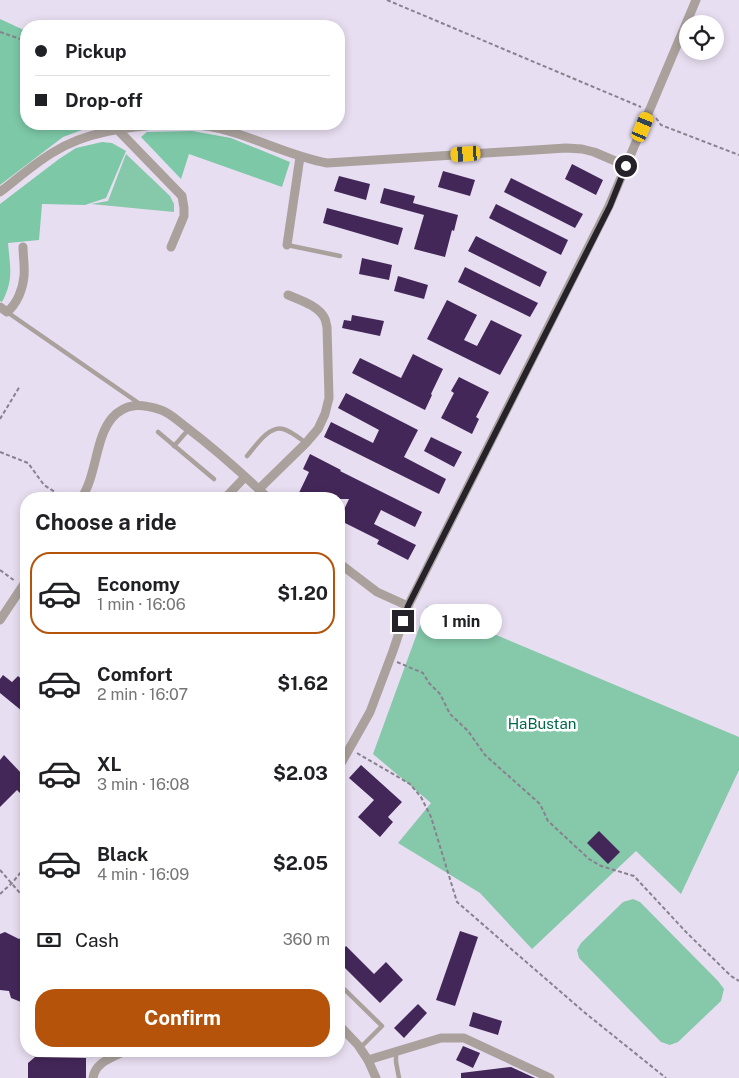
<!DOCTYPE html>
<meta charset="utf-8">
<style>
:root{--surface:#fff;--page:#f6f6f6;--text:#202124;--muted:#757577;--line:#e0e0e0;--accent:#b45309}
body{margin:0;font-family:"Public Sans",sans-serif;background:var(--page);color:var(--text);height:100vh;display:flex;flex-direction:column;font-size:19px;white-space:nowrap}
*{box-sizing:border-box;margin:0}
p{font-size:16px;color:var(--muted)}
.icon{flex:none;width:28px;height:28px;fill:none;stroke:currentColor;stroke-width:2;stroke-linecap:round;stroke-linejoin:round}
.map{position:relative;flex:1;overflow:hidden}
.sheet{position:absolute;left:20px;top:492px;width:325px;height:565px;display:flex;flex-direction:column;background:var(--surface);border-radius:20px;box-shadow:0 2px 8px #0003}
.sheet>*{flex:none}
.guide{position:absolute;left:20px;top:20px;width:325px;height:110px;border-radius:20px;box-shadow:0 2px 8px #0003;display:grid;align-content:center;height:110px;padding:0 15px;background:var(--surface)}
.fabs{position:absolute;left:679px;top:15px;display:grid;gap:10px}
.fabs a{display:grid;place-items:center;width:45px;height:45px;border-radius:50%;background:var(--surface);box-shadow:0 2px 8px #0003;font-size:25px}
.end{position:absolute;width:22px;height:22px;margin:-11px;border:6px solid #262229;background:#fff;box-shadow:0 0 0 2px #fff}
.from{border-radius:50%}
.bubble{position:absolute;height:35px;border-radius:18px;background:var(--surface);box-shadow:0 2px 8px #0003;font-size:16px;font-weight:700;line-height:35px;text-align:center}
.car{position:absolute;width:15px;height:30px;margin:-15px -8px;border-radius:6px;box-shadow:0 0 4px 1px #0007;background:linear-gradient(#f5c518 24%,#345 0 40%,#f5c518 0 76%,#345 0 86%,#f5c518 0)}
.guide b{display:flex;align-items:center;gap:18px;height:48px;font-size:19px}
.guide b+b{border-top:1px solid var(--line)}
.guide i{width:12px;height:12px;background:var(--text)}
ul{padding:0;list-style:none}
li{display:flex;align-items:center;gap:15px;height:82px;margin:0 10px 8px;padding:0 5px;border:2px solid transparent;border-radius:20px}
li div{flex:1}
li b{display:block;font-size:19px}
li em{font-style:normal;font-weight:700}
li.on{border-color:var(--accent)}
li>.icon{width:45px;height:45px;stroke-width:1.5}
h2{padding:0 15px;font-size:22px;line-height:60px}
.pay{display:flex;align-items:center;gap:12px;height:55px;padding:0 15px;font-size:19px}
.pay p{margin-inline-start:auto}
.cta{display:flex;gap:10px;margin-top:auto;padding:10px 15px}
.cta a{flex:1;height:58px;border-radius:20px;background:var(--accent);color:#fff;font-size:20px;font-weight:700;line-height:58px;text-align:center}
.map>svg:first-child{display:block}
</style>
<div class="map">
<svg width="739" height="1078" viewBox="0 0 739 1078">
<rect width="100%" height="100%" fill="#e8def1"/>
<g fill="#85c8aa">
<path d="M126,154l44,42 4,8v8l-83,-8 17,-3z"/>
<path d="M427,606l312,131v33l-58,124 -45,-43 -104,98 -52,-56 -82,-50 33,-40 -58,-49z"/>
<path d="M633,899l7,3 78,79 6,8 -3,12 -43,41 -8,3 -9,-3 -82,-84 -2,-8 4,-7 42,-41z"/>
</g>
<g fill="#7cc8a7">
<path d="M0,19l26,12v93h85l-21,3 -27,10 -63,48z"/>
<path d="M192,131l39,7 59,24 -8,25 -93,-33 -8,25 -40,-42 6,-5z"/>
<path d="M102,142l10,1 14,8 -20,47 -21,7 -43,-1 -3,36 -31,3c2,24 6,37 -6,59l-2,-1v-97l59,-45 17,-11z"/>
</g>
<g fill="#432759">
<path d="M572,164l31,16 -7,15 -31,-16z"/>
<path d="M443,171l32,9 -5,16 -32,-9z"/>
<path d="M339,176l31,8 -4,16 -32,-9z"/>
<path d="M511,178l72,36 -8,14 -71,-36z"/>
<path d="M384,188l31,8 -2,7 45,12 -4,16 -2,-1 -7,27 -31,-8 10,-34 -44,-12z"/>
<path d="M496,204l72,36 -7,15 -72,-37z"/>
<path d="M327,208l76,20 -5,17 -75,-22z"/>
<path d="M476,236l71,36 -7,15 -72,-36z"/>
<path d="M362,258l30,7 -3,15 -30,-6z"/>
<path d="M465,267l73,36 -8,14 -72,-35z"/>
<path d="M398,276l30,9 -4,14 -30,-8z"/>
<path d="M447,300l30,15 -13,25 13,6 14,-26 31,15 -22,40 -73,-36z"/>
<path d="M352,315l32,6 -4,15 -38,-8 2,-8 7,1z"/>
<path d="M413,354l30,15 -12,25 1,1 -7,15 -73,-37 8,-15 41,20z"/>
<path d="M459,377l30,15 -13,25 3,2 -7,15 -31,-16 13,-25 -3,-2z"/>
<path d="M346,393l72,37 -14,27 42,22 -7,15 -115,-57 7,-15 42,21 6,-13 -41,-22z"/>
<path d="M431,437l31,15 -8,15 -30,-16z"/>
<path d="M310,454l31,16 -1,1 82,41 -7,15 -34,-17 -7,14 42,21 -8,15 -31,-16 2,-4 -40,-20 10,-21h-53l13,-27 -6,-3z"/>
<path d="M3,675l9,7 6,-6 8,7v23l-4,5 -22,-18v-14z"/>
<path d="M4,755l18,19 4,-4v29l-9,-9 -17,17v-47z"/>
<path d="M361,765l41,37 -14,15 5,5 -13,15 -22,-20 16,-17 -25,-22z"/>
<path d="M599,831l21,21 -12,12 -21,-21z"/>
<path d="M460,931l18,6 -23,69 -19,-6z"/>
<path d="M5,932l14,7 7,-5v70l-15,-6 -2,-7 -9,-1v-56z"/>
<path d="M346,946l28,28 12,-12 17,18 -23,23 -41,-41v-9z"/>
<path d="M418,1004l9,9 -23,25 -10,-10z"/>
<path d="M473,1012l29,9 -4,14 -29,-9z"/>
<path d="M463,1046l17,7 -7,15 -17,-8z"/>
<path d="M35,1057l51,1v20h-58v-15z"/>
<path d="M511,1067l24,11h-74v-5z"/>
</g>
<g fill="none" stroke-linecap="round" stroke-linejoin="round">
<g stroke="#88818e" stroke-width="2" stroke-dasharray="4 2.5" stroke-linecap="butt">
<path d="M387,0l254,107"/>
<path d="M0,32l26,9"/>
<path d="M656,118l5,7 78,30"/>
<path d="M0,419l20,-33"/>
<path d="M0,452l28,11 16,22 22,14"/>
<path d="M0,570l15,11"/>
<path d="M397,662l26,11 6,10 11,11 10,20 18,17 17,24 55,49 8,17 41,38 12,7 33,10 53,57 44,43 8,5"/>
<path d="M357,753l53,31 11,13 10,20 26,85 127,110 82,66"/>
<path d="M0,870l26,30"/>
<path d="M0,894l12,-11 14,-17"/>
</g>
<g stroke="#aaa19d" stroke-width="4.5">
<path d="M287,245l53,11"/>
<path d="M7,312l133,92"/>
<path d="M158,432l56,47"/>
<path d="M174,446l15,-17"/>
<path d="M247,456c8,-9 22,-31 36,-27 8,2 16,9 23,14"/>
<path d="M339,984l43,42 -22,22"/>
<path d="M396,1052v10l3,16"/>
</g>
<g stroke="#aaa19d" stroke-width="9">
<path d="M175,124c16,0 31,1 46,5 36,9 69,27 106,34l239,-15 16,1 12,3 33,14"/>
<path d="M118,130l64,66 2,12v8l-13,31"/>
<path d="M0,192c17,-13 34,-28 52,-39 34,-22 77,-26 115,-29"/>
<path d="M287,245l13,-88"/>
<path d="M0,307l7,5c10,-8 16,-23 17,-36 1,-9 -1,-20 -1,-29"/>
<path d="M259,489l47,-46 12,-14 7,-15 4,-16 -2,-71c-1,-3 -1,-6 -2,-8 -6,-13 -25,-19 -37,-24"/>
<path d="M81,499c16,-24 14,-61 31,-81 14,-16 30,-14 49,-8 9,3 17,11 25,17 29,22 57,47 83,72"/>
<path d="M224,499l21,-22"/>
<path d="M339,563l38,29 31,14"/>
<path d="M0,620l26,-39"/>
<path d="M339,767l31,-55 23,-61 15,-45 201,-400 87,-206"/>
<path d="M339,1025l19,20 10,15 8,18"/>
<path d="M368,1060l73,-22h23l86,40"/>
<path d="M93,1078c2,-16 19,-20 32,-27"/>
</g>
</g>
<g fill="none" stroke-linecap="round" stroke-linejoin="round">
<path stroke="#262229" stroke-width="6" d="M403,621l5,-15 202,-400 16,-40"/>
</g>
<g text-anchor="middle" stroke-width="5" stroke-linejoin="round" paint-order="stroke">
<g font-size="15" fill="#016749" stroke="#fff">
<text x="542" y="729">HaBustan</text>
</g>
</g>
</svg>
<div class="fabs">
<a><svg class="icon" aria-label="locate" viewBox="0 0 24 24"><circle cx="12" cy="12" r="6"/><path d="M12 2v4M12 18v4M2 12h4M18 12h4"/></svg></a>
</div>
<i class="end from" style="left:626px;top:166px"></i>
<i class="end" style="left:403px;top:621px"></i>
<div class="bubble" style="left:420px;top:604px;width:82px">1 min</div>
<i class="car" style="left:643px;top:127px;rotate:23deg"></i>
<i class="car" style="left:466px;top:154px;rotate:266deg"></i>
<div class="guide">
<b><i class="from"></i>Pickup</b>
<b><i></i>Drop-off</b>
</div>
<section class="sheet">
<h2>Choose a ride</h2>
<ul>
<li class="on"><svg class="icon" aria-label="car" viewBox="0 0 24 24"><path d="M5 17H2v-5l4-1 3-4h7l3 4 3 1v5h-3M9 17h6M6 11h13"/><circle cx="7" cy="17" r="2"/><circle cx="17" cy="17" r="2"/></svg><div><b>Economy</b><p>1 min · 16:06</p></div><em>$1.20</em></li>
<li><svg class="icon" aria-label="car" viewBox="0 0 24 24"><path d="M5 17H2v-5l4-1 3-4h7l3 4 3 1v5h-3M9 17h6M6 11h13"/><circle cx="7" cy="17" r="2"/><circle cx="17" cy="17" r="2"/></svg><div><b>Comfort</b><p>2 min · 16:07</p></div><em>$1.62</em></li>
<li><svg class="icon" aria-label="car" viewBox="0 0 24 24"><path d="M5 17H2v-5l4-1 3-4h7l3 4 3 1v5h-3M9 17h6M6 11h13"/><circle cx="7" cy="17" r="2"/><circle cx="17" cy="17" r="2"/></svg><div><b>XL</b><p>3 min · 16:08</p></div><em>$2.03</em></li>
<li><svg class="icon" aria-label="car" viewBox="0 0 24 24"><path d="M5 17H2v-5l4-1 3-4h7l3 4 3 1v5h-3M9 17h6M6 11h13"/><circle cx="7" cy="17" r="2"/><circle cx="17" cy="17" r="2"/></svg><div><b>Black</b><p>4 min · 16:09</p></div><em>$2.05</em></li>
</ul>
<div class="pay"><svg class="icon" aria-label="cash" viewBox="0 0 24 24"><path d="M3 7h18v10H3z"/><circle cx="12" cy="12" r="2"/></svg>Cash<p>360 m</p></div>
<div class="cta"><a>Confirm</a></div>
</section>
</div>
